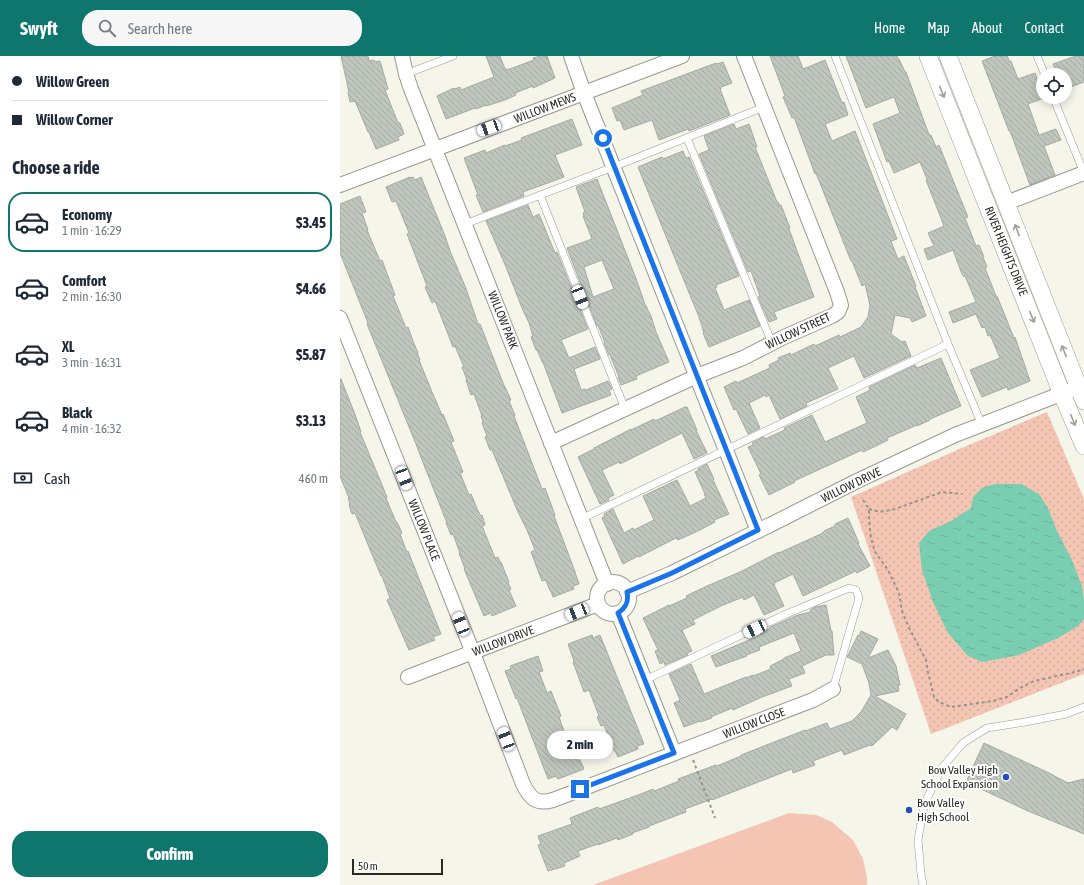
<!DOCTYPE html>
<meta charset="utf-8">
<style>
:root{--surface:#fff;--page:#f6f6f7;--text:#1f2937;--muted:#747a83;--line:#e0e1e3;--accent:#0f766e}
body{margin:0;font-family:"Asap Condensed",sans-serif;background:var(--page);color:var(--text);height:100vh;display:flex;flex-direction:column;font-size:15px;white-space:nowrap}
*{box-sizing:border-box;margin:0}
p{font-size:13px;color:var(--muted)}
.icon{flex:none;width:22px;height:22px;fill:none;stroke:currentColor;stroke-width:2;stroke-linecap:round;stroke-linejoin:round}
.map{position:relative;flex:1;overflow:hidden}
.details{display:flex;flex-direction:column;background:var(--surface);width:340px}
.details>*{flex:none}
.guide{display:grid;align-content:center;height:88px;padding:0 12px;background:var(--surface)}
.tools{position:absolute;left:696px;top:12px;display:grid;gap:8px}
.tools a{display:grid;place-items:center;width:36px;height:36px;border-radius:50%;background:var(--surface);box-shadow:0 2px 10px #0003;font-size:20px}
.scale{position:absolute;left:12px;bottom:10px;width:91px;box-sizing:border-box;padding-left:4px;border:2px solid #2a2a25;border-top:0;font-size:11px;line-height:14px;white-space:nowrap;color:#2a2a25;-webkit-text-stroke:3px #fff;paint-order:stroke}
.end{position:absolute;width:18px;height:18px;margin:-9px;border:5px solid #1a73e8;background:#fff;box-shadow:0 0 0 2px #fff}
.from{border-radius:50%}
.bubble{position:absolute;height:28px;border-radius:14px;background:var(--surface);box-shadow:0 2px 10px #0003;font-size:13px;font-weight:800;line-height:28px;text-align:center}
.car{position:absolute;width:12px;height:24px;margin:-12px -6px;border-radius:5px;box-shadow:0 0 3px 1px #0007;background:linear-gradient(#fff 24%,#345 0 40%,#fff 0 76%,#345 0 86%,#fff 0)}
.guide b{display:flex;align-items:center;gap:14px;height:38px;font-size:15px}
.guide b+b{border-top:1px solid var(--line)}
.guide i{width:10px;height:10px;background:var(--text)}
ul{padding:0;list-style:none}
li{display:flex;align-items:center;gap:12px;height:60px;margin:0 8px 6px;padding:0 4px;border:2px solid transparent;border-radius:16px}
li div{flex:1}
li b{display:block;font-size:15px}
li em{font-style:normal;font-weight:800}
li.current{border-color:var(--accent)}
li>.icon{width:36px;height:36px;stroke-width:1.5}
h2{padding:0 12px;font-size:18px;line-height:48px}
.pay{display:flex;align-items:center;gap:10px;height:44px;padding:0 12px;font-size:15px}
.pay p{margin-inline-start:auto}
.primary-button{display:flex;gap:8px;margin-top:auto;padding:8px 12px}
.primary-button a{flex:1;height:46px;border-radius:16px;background:var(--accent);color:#fff;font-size:16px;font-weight:800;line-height:46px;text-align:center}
header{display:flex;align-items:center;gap:24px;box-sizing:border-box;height:56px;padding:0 20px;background:var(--accent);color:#fff}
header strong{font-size:19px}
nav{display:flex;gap:22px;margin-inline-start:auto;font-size:14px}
.search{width:280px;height:36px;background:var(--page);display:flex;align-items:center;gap:10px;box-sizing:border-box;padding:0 14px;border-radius:16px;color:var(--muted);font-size:15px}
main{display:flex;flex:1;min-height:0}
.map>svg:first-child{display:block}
</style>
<header>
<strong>Swyft</strong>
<div class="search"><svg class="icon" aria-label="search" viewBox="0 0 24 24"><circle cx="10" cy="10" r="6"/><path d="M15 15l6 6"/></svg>Search here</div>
<nav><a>Home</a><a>Map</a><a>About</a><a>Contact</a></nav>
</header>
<main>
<section class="details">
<div class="guide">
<b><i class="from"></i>Willow Green</b>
<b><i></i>Willow Corner</b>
</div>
<h2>Choose a ride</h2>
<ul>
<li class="current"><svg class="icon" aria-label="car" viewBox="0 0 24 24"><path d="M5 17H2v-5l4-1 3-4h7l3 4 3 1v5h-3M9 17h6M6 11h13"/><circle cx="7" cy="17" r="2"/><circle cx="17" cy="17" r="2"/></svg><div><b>Economy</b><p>1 min · 16:29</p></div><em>$3.45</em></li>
<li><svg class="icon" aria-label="car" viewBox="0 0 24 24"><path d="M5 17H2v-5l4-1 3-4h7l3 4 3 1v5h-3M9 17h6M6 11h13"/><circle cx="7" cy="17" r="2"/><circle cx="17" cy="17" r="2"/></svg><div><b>Comfort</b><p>2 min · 16:30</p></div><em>$4.66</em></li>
<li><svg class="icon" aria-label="car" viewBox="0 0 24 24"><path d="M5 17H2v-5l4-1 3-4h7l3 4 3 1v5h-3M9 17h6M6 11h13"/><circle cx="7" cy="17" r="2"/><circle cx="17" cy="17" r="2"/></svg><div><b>XL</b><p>3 min · 16:31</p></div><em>$5.87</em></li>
<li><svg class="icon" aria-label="car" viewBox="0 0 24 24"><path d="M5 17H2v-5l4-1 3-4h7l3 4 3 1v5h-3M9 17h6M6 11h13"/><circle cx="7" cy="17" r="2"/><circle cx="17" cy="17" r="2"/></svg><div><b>Black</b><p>4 min · 16:32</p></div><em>$3.13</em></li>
</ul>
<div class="pay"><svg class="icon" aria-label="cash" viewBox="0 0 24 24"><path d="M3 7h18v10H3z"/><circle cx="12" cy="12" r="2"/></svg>Cash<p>460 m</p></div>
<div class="primary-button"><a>Confirm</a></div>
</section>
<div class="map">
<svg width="744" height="829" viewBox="0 0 744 829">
<defs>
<pattern id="grass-dots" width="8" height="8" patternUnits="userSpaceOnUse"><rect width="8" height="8" fill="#f4c5b3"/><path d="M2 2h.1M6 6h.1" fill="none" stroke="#d1a99a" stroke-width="1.8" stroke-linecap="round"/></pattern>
<pattern id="water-ripples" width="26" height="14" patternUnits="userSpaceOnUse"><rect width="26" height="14" fill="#79cdb0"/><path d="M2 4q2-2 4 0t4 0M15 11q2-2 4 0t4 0" fill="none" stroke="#69b097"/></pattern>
<pattern id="building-back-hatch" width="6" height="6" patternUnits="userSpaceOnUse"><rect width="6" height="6" fill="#bfc6bd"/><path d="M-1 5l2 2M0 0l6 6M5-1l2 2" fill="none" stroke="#a4aaa2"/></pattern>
</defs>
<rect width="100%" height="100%" fill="#f5f5ea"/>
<path fill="url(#grass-dots)" d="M707,356l37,87v175l-153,60 -80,-237 113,-50z"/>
<path fill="#f4c5b3" d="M449,757l27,2 16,7 21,18 10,19 4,18v8h-274z"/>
<path fill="url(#water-ripples)" d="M655,428h26l18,10 9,14 9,23 15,29 10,26 2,15v18l-6,7 -20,12 -39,17 -37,7 -14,-6 -20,-23 -15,-31 -11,-32 -3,-27 10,-12 22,-10 20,-13 2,-11 9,-9z"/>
<g fill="url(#building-back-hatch)" stroke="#a5aba2" fill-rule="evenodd">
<path d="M1,0h27l1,5 5,-1 1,2 5,-1 8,28 -3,1 13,33h2l4,11 -6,3 1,3 -23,9 -7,-17h-1l-13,-31 -5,1 -2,-10h1z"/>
<path d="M146,0h14l5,13h2v1l27,-10 -1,-2 7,-2h7l8,22 -22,10v-2l-18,7 1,2 -11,5 -19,6v-1l-10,4 -1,-1 -29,11 -9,-23 17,-8 1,1 5,-2 1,3 33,-13z"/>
<path d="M430,0h28l5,13 22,-9 17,43 2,-1 4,13 -23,9 7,17 23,-10 42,108 -6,2 7,18 6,-3 12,30 -1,1 11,29 -14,6 -2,-4 -15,-3 -4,19 11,8 3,-1 6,15 -47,22 -10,-22 -26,12 10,21 -32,14 1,3 -27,13 -11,-24 -3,2 -1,-2 -16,8 11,25 -12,6 -12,-25 -2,1 -10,-23 12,-6 1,2 33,-15 -1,-3 10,-5 -1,-2 12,-5 1,2 23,-11 1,2 24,-11 1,2 21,-10 7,-10 2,-12 -5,-21 -3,2 -10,-25h-1l-35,-88 -1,1 -21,-57 -2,1 -9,-21 2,-1z"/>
<path d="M506,0h51l1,3h1l6,13h1l22,60 2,4 1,-1 5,12 3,-2 20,50 9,22 -3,1 11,28 3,-1 5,12h-1l4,10 -2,1 11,28h1l17,42 1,-1 15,44 -22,9 -1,-3 -25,10 -12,-27 30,-12 -9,-21 -1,-2 -2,1 -3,-9 -3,1 -6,-14 -23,9 -4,-11 27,-10 -11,-26 -1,1 -2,-3 -9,-24 -25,10 -4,-11 10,-3 -6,-13 16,-7 -18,-46 1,-1 -7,-17 -26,11 -5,-12 -2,1 -14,-38 27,-11 -6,-16 -28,11z"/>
<path d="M655,0h12l3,6 1,-1 7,18 17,-6 8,24 1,1 -16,6 11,31 17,-6 5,11 -17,6 11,29 -25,10 -20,-54h-1l-27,-70z"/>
<path d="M736,0h8v26l-19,7v-14h-7l-5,-11z"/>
<path d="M383,6l9,21 -11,4v2h-1l10,26 -41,16 -1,-2 -29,11 -7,-20 -28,10 -4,-10 -3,1 -5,-13 31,-13 -2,-4 75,-28 1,1z"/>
<path d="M232,63l10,26 -27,10 9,22 -41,15 1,4 -41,16 -7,-17h2l-14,-37 21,-8 1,3 19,-8v1l17,-6 -1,-2z"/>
<path d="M394,68l2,5 13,-5 8,23h-2l22,55h1l1,3h2l9,23 -1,1 25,68 -40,15 3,7 -8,3 -11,-25 2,-1 -9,-25 -3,1 -49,-118 10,-4 -5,-14z"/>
<path d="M343,95l3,7 3,-1 50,119 -23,9 1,2 -2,1 9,22 25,-10 11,26 -51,21 -6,-14h1l-5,-16 -23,-56 -38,-94 24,-10 1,2z"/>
<path d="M70,121v1l3,-1 2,3 6,-3 24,59 5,15 15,35 13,38h2l25,64v-1l6,13 -2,1 6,14 -1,1 28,73 3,-1 10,27 -1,1 20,53 5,15 -6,2 1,3 -21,8 -2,-6h-1l-4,-11 -4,1 -11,-29 4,-2 -8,-20 -9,-18 -26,-62h-2l-5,-13 2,-1 -5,-13 1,-1 -2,-6h1l-8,-22 -3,1 -5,-15h1l-5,-13h2l-9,-21 -2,1 -18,-46 -3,2 -7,-16 2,-1 -20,-52 2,-1 -13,-32 -4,1 -6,-15z"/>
<path d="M257,123l38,97 10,28 6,12 5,16 13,30 -33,14 1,3 -16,6 -3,-8h1l-9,-22h-1l-5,-12h1l-7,-18 -1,1 -30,-78 25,-9 -9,-23h1l-1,-3 2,-1 -9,-25zM262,204l12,29 -21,8 -9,-30z"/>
<path d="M20,140l6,16 -4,1 6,17h-1l13,31 2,-1 13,35 -2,1 13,32 2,-1 5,14 5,12h-1l3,7h-1l13,32 10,23 1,-1 11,27 -3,1 12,30 -3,1 9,22 2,-1 7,17 3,5 1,-1 3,10 -3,1 13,32 3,-1 2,5h1l8,20 -1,1 3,6 -2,1 7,16 -24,10 -1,-3 -7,3 -6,-14 -14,-33h1l-6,-16h1l-7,-19 -2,1 -5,-12h1l-25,-63 -6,-16 -27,-66 -22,-54 1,-1 -28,-70v-49z"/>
<path d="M188,149l5,12 6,-3 16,39 2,-1 31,77 -27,11 8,18 26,-11 5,12 -26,10 7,21 4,-1 1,1 22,-9 4,8 -3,1 2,5 -49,18 -18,-48 -3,-6 -4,-9h-1l-5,-13 2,-1 -4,-13 -7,-15 -16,-41 -20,-46z"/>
<path d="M601,302l20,48 -31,13v1l-13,6v-1l-30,13 1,2 -12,6 -13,6 -1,-2 -68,31 1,1 -26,13 -10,-20 2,-1 -13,-27 5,-2 -1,-2 12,-6 1,2 20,-9 -1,-2 28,-13 13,27 42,-19 -11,-26 14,-7 -1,-3 46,-22 2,3z"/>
<path d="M0,323h1l15,38 5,15h-1l27,65 -1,1 10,24h1l5,11 -2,1 7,18 1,-1 33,83 -8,3 2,3 -26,10 -22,-50 3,-2 -8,-22h-1l-26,-63 -3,1 -3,-9 1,-1 -2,-6h1l-9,-22z"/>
<path d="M345,351h2l10,23h-1l11,23 -13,6 -12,-26 -62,31 -1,-2 -17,8 12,25 -6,3 1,2 -9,4 -22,-47 16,-8v-1l37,-19v1l23,-11 1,2z"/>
<path d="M367,408l7,15 -1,1 16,34 -15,6 1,2 -15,8 -22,10 -2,-2 -37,19 -1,-1 -15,8 -21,-46 3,-2 -1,-2 9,-5 11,24 9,-5 1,2 20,-10 -11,-24 34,-16 13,26 16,-8 -2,-4h1l-10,-22 4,-2 -1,-1z"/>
<path d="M508,462l11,25 -1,1 12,22 -13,7 -1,-2 -53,25 -10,-22 -19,9 1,2h-1l10,21 -20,9 -10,-20 -10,5 -1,-3 -22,9 -28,14 2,4 -13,6 10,21 -5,2 1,2 -23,10 -1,-3 -4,2 -5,-13 3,-1 -15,-32 26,-13v1l18,-8 -1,-2 21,-10 33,-14 39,-20v1l42,-19 3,-2v-1l11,-5v-2z"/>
<path d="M486,549l5,26h1l2,24h-8l-24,11 3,7 -16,6 3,7 -30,11 -29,13 -1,-2 -21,9 1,1 -12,4v-1l-16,6 -10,-24 6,-3 -11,-26 22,-10 13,30 42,-17v1l7,-3v1l18,-7 -1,-3 14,-7v-1l17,-7 -7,-18 -35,14 1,3 -14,5 1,1 -31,11 -5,-11 50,-21 -1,-3 10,-3v-2l16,-7 12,-5 13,-3 -1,-2 5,-3z"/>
<path d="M521,575l17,8 -10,19 20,-8 8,16 4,19h-2l1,6 -24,5 31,18 -9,16 -5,-3 -20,19 -2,-1 -26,10 -2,-5 -29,11 2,4 -22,8 -1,-4 -80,31v-1l-27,10 1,3 -37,14v1l-17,6 1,1 -15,6 -1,-2 -19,7v-1l-20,7 2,5 -16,7 1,3 -17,5 -10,-26 3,-1 -3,-8 34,-12 -2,-6 28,-11 1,2 42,-15 12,-5 1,2 25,-10 -1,-2 38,-14 1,1 24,-10v-1l64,-25v1l22,-8 3,6 22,-8 9,-9 10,-17 -2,-12 -7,-19 -15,-7 11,-22 1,1z"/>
<path d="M252,579l1,3 7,-3 44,109 -7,2 1,3 -20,8 -3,-6h-1l-10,-26 -3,1 -4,-9 2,-1 -10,-26 -5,2 -11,-30 1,-1 -6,-17z"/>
<path d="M198,600l5,15 -4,1 8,21 4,-2 10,25 -2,1 7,20 2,-1 2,5h1l7,19h2l4,9 -26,10 -2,-3 -8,3 -31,-81 -1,1 -11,-28 6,-2 -1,-3z"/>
<path d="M644,687l63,29 21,11 16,-4v55l-56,-23 -62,-29z"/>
</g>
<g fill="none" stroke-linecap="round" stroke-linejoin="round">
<g stroke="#9a9a90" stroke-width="8">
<g id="service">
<path d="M495,0l113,288 34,81"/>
<path d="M697,0l8,19"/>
<path d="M66,18l47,-18"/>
<path d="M713,41l31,76"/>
<path d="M347,82l85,205"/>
<path d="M200,139l85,214"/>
<path d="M125,168l156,-60 143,-57"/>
<path d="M241,463l367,-175"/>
<path d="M305,624l139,-65 65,-27 7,2 3,8 -26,91"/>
<path d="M583,829l-2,-11 -3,-34 6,-35 17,-36 22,-26 24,-15 38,-6 41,-8 18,-7"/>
</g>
</g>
<g stroke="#9a9a90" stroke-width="16">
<g id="minor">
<path d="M62,0l4,18 5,15 196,495"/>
<path d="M231,0l13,37 174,438"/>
<path d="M0,129l342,-129"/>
<path d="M666,147l78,-30"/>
<path d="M0,262l133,335 50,131c7,14 13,21 30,16l260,-100 20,-11"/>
<path d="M211,387l146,-67 46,-18 41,-21 48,-21 6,-4 3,-7 -4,-13 -93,-236"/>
<circle cx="273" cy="542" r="16"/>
<path d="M287,536l45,-19 100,-49 85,-43 98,-46 116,-45"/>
<path d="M278,557l56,140"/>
<path d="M68,621l190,-73"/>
</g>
</g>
<g stroke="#9a9a90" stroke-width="18">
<g id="tertiary">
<path d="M588,0l134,338 22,52"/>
<path d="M608,0l136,345"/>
</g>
</g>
<g stroke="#94948c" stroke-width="2" stroke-dasharray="3 3" stroke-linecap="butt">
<path d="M523,444l6,9v12l2,17 4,14 13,18 11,23 3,18 7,17 17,32 2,12 6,25 5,5 12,5 42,-6 14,-4 13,-9 14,-7 41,-9 9,-3"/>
<path d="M529,453l11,3 15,-3 47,-17 20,2"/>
<path d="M353,704l22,58"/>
</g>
<use href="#service" stroke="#fff" stroke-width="7"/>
<use href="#minor" stroke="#fff" stroke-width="14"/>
<use href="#tertiary" stroke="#fff" stroke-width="17"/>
</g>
<defs><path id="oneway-shaft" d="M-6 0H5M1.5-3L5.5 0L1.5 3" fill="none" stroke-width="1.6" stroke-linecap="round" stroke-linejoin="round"/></defs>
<g stroke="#9f9f9d">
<use href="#oneway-shaft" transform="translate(602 36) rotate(68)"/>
<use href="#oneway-shaft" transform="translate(677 174) rotate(-111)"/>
<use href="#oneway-shaft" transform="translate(692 261) rotate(68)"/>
<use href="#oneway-shaft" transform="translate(724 295) rotate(-111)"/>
<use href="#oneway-shaft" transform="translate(733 364) rotate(67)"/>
</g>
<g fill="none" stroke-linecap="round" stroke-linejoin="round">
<path stroke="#1a73e8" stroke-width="5" d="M240,733l94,-36 -56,-140c8,-5 11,-11 9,-21l45,-19 86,-43 -155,-392"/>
</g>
<g fill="#274dbc" stroke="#fff" stroke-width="1.5">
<circle cx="666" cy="721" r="4"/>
<circle cx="569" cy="754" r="4"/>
</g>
<g text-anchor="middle" stroke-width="4" stroke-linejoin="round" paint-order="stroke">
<g font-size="12" fill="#2a2a25" stroke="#fff">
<text transform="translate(205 52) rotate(-21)" y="4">WILLOW MEWS</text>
<text transform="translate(666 195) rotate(68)" y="4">RIVER HEIGHTS DRIVE</text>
<text transform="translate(163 264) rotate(68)" y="4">WILLOW PARK</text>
<text transform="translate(458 275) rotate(-25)" y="4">WILLOW STREET</text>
<text transform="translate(511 429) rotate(-26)" y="4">WILLOW DRIVE</text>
<text transform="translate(84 474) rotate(68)" y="4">WILLOW PLACE</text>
<text transform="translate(163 585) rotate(-21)" y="4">WILLOW DRIVE</text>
<text transform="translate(414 667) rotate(-21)" y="4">WILLOW CLOSE</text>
</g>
<g font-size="12" fill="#2a2a25" stroke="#fff" text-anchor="end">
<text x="658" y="718">Bow Valley High<tspan x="658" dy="14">School Expansion</tspan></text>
<text x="577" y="751" text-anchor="start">Bow Valley<tspan x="577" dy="14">High School</tspan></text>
</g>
</g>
</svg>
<div class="tools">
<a><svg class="icon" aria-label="locate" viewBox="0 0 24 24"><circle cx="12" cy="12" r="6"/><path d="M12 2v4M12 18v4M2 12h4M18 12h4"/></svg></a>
</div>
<div class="scale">50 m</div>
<i class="end from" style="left:263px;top:82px"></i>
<i class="end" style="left:240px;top:733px"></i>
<div class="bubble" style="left:207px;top:675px;width:66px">2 min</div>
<i class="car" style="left:149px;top:72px;rotate:250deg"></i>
<i class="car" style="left:240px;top:241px;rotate:158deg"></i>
<i class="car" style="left:64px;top:422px;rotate:159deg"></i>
<i class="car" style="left:237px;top:556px;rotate:248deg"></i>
<i class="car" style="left:121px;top:568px;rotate:338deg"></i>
<i class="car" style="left:415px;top:573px;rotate:245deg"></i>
<i class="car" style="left:166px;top:683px;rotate:339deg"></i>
</div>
</main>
